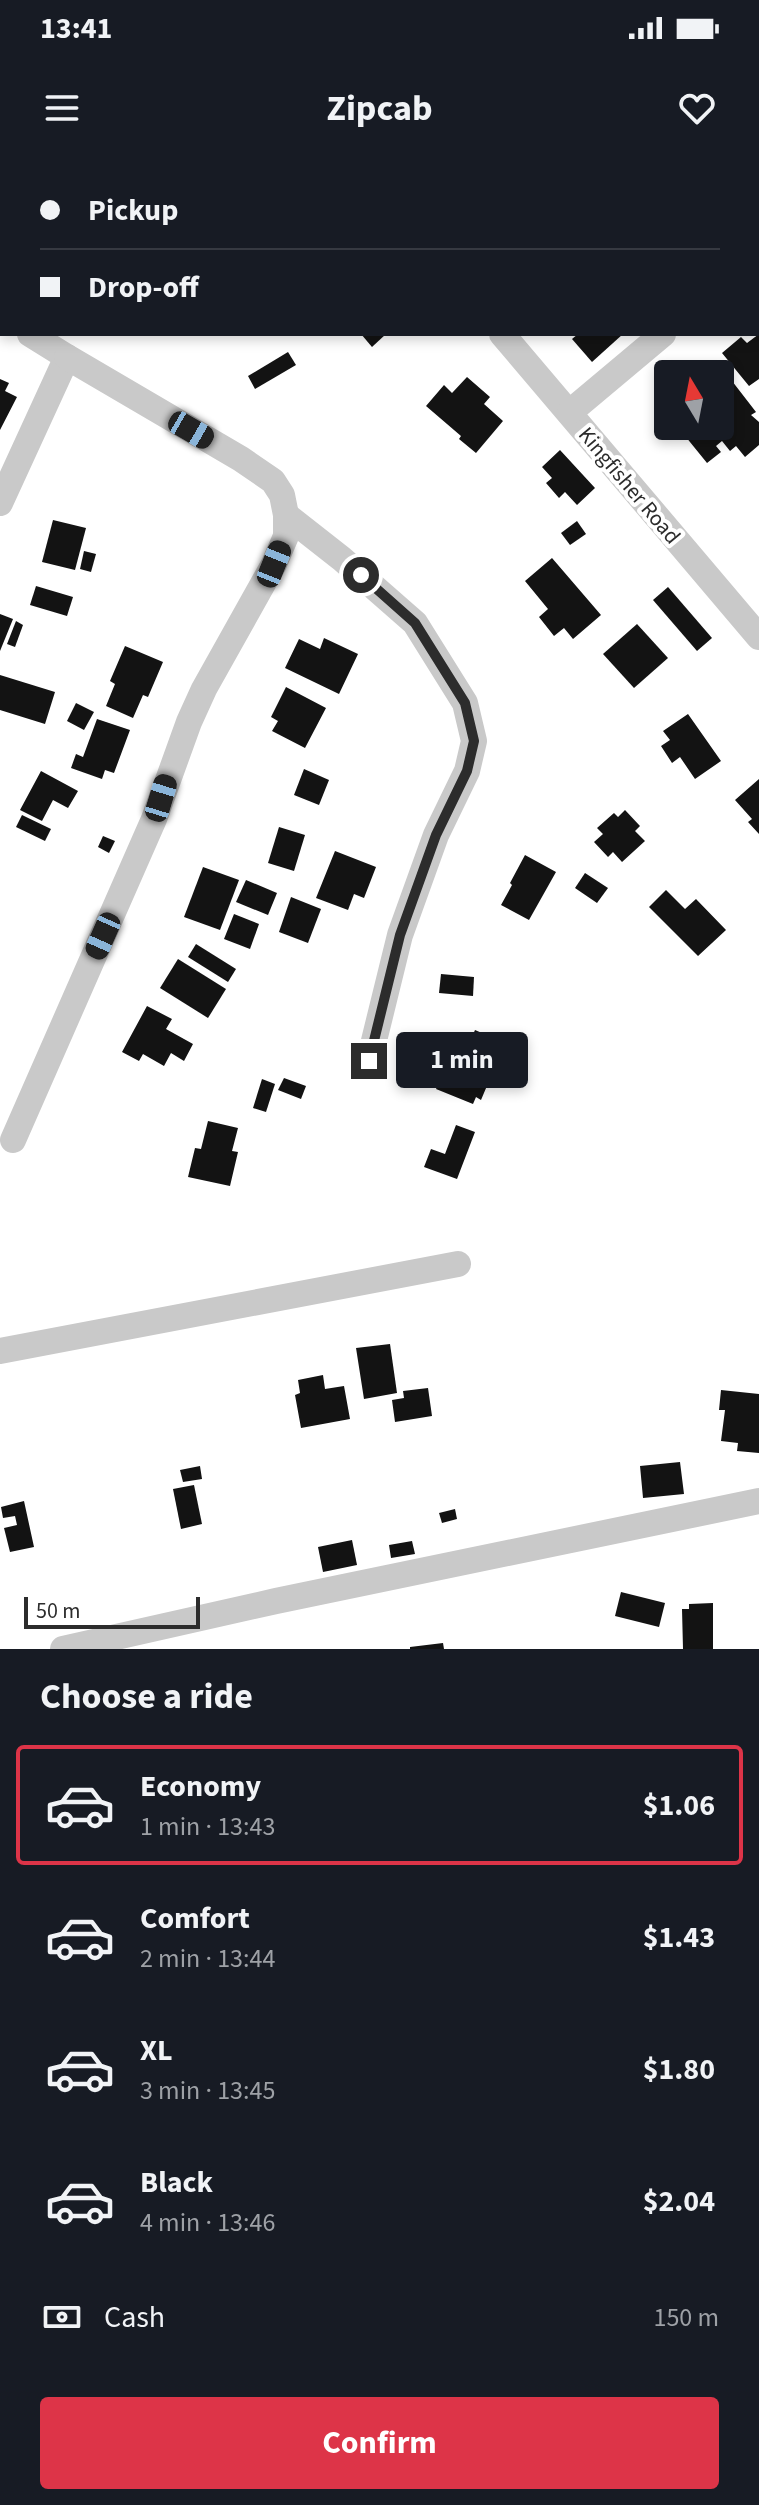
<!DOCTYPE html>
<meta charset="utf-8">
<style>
:root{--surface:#171b24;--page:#20242c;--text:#f1f3f6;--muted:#9ea1a6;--line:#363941;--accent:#dd3448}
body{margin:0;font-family:"Source Sans 3",sans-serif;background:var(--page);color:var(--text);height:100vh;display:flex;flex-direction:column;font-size:30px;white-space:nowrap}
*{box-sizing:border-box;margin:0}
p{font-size:26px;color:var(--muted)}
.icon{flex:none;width:44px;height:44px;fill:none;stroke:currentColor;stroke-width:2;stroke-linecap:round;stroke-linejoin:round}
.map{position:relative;height:1489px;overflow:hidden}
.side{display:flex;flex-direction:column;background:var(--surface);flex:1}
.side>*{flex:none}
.hud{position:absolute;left:0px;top:0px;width:760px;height:176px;box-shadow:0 4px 12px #0003;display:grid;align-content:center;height:176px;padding:0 40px;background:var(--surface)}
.needle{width:52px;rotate:350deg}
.buttons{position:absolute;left:654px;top:200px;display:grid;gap:16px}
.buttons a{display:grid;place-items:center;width:80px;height:80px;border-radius:8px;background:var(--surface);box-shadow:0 4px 12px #0003;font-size:40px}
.scale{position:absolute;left:24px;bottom:20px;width:176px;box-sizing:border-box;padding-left:8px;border:4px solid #2c2c2c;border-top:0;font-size:22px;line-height:28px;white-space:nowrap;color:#2c2c2c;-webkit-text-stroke:6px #fff;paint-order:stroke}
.end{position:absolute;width:36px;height:36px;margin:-18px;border:10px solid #2c2c2c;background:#fff;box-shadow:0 0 0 4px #fff}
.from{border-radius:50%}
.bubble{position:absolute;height:56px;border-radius:8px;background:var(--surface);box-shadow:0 4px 12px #0003;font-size:26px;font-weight:700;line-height:56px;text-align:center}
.car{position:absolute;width:24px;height:48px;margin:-24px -12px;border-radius:10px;box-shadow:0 0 6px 2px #0007;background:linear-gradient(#222 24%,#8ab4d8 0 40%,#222 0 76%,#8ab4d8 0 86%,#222 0)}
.hud b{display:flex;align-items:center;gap:28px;height:76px;font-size:30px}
.hud b+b{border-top:2px solid var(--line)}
.hud i{width:20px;height:20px;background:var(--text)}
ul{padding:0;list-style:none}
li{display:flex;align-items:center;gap:24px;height:120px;margin:0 16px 12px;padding:0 24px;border:4px solid transparent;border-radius:8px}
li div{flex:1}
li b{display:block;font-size:30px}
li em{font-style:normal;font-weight:700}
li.on{border-color:var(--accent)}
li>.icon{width:72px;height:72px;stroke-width:1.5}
h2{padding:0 40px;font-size:36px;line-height:96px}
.pay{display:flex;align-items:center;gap:20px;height:88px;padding:0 40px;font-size:30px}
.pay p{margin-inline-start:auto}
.cta{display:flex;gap:16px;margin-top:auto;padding:16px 40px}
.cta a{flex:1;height:92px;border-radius:8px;background:var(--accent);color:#fff;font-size:32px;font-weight:700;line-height:92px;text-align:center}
.status{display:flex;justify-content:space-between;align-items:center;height:56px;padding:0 40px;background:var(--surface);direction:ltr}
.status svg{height:22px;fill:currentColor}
header{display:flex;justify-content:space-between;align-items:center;height:104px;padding:0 40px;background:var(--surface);font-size:36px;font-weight:700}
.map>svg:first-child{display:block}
</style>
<div class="status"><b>13:41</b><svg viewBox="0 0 49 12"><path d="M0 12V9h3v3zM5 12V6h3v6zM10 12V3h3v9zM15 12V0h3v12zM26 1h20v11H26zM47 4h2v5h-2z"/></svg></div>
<header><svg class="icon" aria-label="menu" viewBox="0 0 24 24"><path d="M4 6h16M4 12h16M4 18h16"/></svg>Zipcab<svg class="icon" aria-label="heart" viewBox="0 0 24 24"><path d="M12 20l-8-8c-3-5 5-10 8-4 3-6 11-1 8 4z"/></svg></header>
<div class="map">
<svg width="759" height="1489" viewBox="0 0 759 1489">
<rect width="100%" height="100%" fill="#fff"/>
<g fill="#131313">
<path d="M361,174h25l-14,13z"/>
<path d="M578,174h45l-31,28 -20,-23z"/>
<path d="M759,174v45l-10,7 -27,-33 19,-16 6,6z"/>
<path d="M288,192l8,13 -41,24 -7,-13z"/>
<path d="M467,217l23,20 -6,7 19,17 -27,32 -17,-14 2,-3 -35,-30 18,-21 8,8z"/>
<path d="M0,219l9,4 -4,8 12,6 -17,33z"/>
<path d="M732,221l24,31 -5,3 8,7v23l-14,12 -9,-11 -6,5 -8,-10 -6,5 5,6 -14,11 -30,-37h43v-35z"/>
<path d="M560,290l35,38 -18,17 -12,-13 -6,6 -13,-15 6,-5 -10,-11z"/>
<path d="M53,360l33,8 -11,42 -33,-8z"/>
<path d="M577,361l9,13 -16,11 -9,-12z"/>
<path d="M84,391l12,3 -5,18 -11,-3z"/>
<path d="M552,398l49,57 -28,24 -9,-11 -10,8 -15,-19 9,-8 -23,-28z"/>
<path d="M36,426l37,11 -6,19 -37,-11z"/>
<path d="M668,427l44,51 -15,13 -44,-51z"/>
<path d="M0,454l13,5 -13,32z"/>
<path d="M16,461l7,4 -8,22 -8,-3z"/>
<path d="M637,464l31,34 -34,30 -31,-34z"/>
<path d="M324,478l34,16 -19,40 -54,-26 14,-29 21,10z"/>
<path d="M125,486l38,16 -15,35 -5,-2 -10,23 -27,-12 9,-22 -5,-3z"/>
<path d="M0,515l55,17 -10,32 -45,-14z"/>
<path d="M286,527l40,21 -21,40 -33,-17 6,-10 -7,-4z"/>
<path d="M76,543l18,9 -10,18 -17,-9z"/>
<path d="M688,554l33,47 -26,18 -15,-22 -8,6 -11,-17 9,-6 -7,-9z"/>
<path d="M97,559l33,11 -16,43 -9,-3 -3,9 -31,-11 5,-14 7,3z"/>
<path d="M304,609l25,11 -10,25 -25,-10z"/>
<path d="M41,611l37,20 -10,17 -15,-8 -11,21 -22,-11z"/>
<path d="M759,619v55l-11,-12 4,-3 -17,-19z"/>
<path d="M625,650l15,16 -5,5 10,10 -23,21 -9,-10 -5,5 -14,-15 9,-8 -6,-6 17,-15 4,4z"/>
<path d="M22,655l29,14 -6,12 -29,-14z"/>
<path d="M279,667l26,8 -11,36 -26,-8z"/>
<path d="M103,676l12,5 -6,12 -11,-6z"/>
<path d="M335,691l41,16 -12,31 -10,-4 -6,16 -32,-12z"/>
<path d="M525,695l31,17 -27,48 -28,-15 11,-20 -2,-2z"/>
<path d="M203,707l36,13 -19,50 -36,-13z"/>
<path d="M585,713l23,15 -11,15 -22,-15z"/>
<path d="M246,720l31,13 -9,22 -32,-13z"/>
<path d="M666,730l19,19 11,-10 30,31 -28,26 -49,-49z"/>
<path d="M291,737l30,12 -13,34 -29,-11z"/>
<path d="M234,754l25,10 -9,25 -26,-10z"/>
<path d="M196,784l40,25 -8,13 -40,-25z"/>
<path d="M178,799l48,30 -18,29 -48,-30z"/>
<path d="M441,814l33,3 -1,19 -34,-3z"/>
<path d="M147,846l25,13 -6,10 27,15 -9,17 -13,-8 -7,13 -21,-12 -4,7 -17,-9z"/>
<path d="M475,870l30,13 -24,57 -5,-3 -3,7 -37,-15 8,-20 -9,-4 12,-28 21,9z"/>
<path d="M284,918l22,8 -5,13 -23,-9z"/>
<path d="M262,919l13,5 -9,28 -13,-4z"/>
<path d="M208,961l30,7 -6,23 6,1 -8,34 -42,-9 7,-29 6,1z"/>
<path d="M456,965l19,7 -18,47 -33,-12 7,-18 14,5z"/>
<path d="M390,1184l7,49 -33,6 -8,-51z"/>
<path d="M323,1215l2,14 19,-3 6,33 -49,9 -6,-33 5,-2 -2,-13z"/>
<path d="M428,1228l4,28 -37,6 -3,-22 12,-2 -1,-7z"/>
<path d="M721,1230l38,4v59l-22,-2 1,-8 -17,-2 4,-31h-6z"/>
<path d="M680,1302l4,32 -41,4 -3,-32z"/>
<path d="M200,1306l2,13 -19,3 -3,-12z"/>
<path d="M194,1325l8,39 -21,5 -8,-40z"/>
<path d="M24,1341l10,46 -24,5 -6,-24 13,-3 -2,-9 -12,2 -2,-11z"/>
<path d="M455,1349l2,10 -15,4 -3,-10z"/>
<path d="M352,1380l5,25 -34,7 -5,-25z"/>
<path d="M412,1381l3,13 -24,4 -2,-13z"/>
<path d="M621,1432l44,11 -6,24 -44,-11z"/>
<path d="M713,1443v46h-30l-1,-40h7v-5z"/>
<path d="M443,1483l1,6h-34v-2z"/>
</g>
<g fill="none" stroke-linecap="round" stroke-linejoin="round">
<g stroke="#c9c9c9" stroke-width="26">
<path d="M341,0l3,2"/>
<path d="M468,2l2,-2"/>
<path d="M758,88l1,-1"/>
<path d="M0,155l2,2"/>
<path d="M502,174l257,303"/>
<path d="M570,252l93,-78"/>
<path d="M0,343l67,-146 -37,-23"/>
<path d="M286,355l56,44 73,64 50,80 9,38 -7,30 -31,64 -36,100 -31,126"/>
<path d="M13,980l141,-321 35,-97 15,-33 70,-125 12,-28v-21l-4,-20 -9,-14 -32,-22 -174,-102"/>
<path d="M0,1191l458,-87"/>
<path d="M63,1489l213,-48 483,-100"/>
</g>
</g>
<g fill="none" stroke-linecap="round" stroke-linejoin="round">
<path stroke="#2c2c2c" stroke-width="10" d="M361,415l54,48 50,80 9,38 -7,30 -31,64 -36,100 -31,126"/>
</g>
<g text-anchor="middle" stroke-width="8" stroke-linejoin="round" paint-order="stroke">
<g font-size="22" fill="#2c2c2c" stroke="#fff">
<text transform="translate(630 325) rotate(50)" y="8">Kingfisher Road</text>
</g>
</g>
</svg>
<div class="buttons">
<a><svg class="needle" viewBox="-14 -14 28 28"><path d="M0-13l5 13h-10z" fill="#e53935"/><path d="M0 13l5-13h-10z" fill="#9ea1a6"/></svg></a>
</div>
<div class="scale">50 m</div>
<i class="end from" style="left:361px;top:415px"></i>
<i class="end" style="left:369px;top:901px"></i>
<div class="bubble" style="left:396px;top:872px;width:132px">1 min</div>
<i class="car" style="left:191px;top:270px;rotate:120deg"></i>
<i class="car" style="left:274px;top:404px;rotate:22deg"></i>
<i class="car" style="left:161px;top:638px;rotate:17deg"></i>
<i class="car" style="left:103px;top:776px;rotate:204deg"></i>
<div class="hud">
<b><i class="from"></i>Pickup</b>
<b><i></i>Drop-off</b>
</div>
</div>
<section class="side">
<h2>Choose a ride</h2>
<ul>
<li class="on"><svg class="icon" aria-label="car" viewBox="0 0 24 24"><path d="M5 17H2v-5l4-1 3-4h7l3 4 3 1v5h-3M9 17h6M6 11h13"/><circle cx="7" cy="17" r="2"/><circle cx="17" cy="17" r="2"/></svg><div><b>Economy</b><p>1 min · 13:43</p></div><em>$1.06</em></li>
<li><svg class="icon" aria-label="car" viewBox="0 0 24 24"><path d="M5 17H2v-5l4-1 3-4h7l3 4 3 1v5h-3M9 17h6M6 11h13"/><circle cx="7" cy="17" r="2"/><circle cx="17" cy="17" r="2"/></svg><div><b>Comfort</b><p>2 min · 13:44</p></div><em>$1.43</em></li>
<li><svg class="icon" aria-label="car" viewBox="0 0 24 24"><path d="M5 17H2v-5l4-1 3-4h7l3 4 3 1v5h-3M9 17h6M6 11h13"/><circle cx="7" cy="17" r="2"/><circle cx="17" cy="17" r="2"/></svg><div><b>XL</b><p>3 min · 13:45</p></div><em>$1.80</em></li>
<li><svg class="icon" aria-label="car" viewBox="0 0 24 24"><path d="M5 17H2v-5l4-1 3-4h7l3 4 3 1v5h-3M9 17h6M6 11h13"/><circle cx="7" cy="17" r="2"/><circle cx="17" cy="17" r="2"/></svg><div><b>Black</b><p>4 min · 13:46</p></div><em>$2.04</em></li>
</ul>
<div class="pay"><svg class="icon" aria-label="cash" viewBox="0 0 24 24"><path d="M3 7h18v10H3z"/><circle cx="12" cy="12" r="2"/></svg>Cash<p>150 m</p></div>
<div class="cta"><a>Confirm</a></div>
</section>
